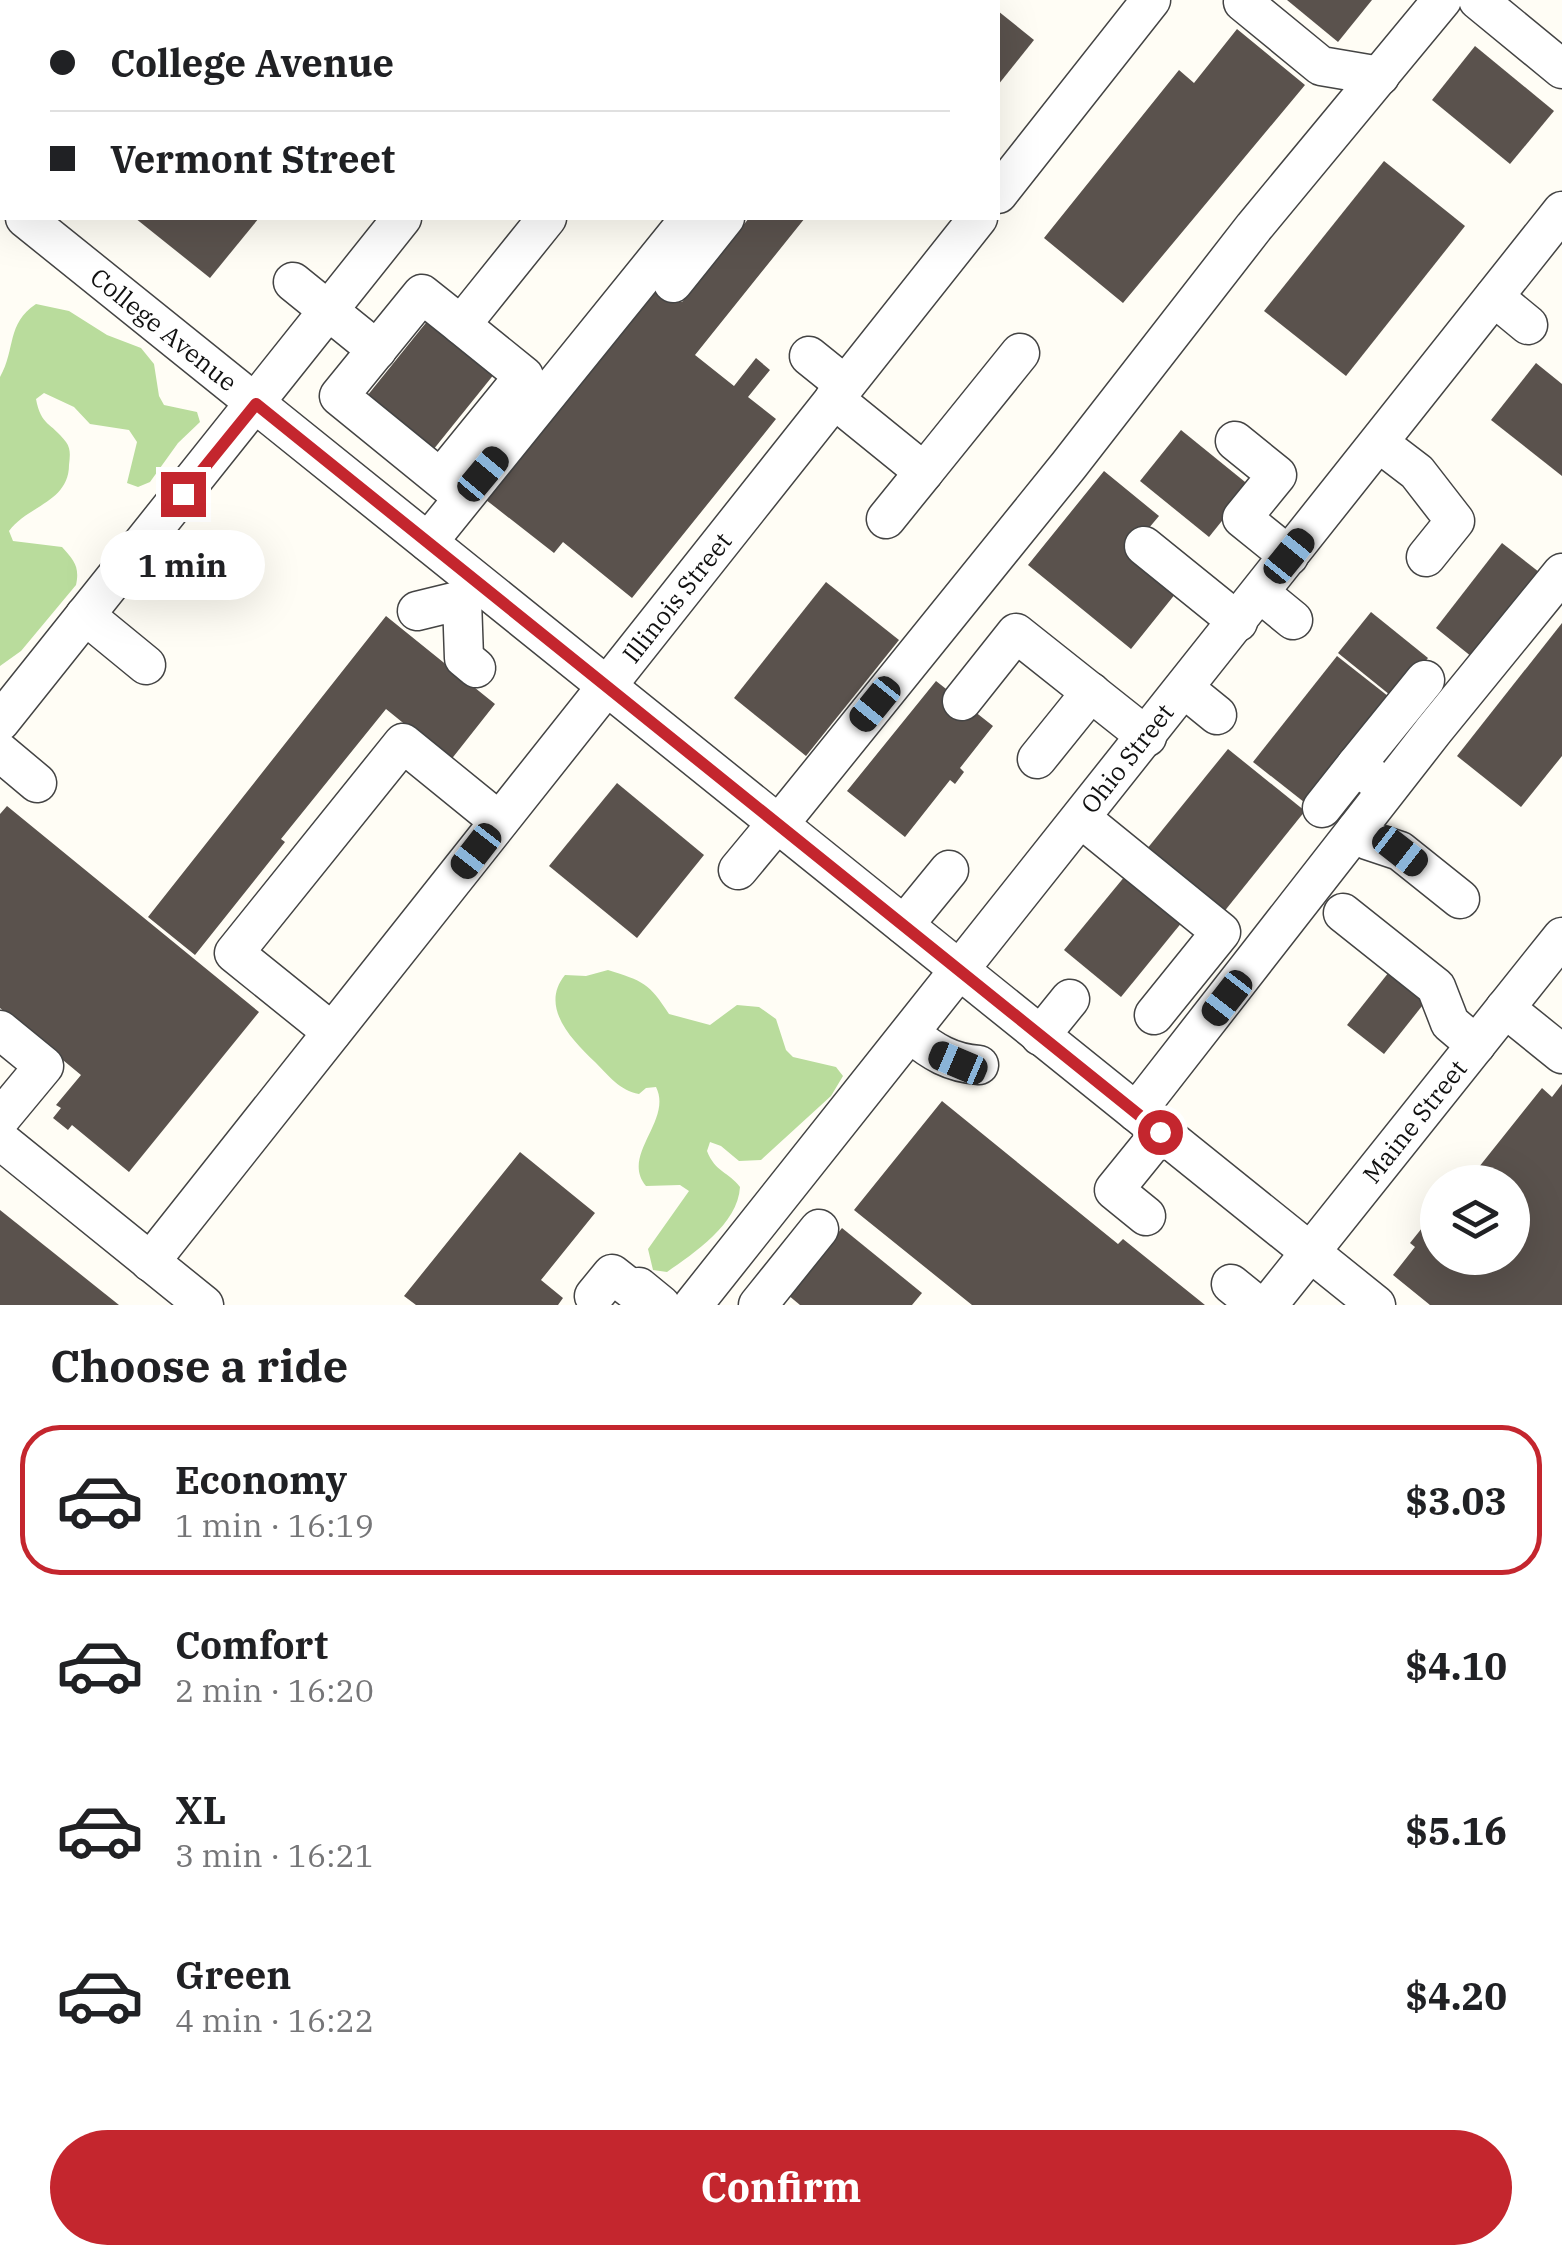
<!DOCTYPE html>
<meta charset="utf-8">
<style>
:root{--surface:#fff;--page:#f2f2f2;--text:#202124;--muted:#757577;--line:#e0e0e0;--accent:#c4262e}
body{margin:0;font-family:"IBM Plex Serif",serif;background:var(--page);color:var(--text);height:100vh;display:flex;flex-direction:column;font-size:38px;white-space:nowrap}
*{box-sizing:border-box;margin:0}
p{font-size:32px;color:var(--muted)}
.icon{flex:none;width:55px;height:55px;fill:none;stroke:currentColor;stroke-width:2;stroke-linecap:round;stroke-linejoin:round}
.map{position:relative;height:1305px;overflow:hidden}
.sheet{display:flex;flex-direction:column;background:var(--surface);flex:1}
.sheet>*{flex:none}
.banner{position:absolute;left:0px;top:0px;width:1000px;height:220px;box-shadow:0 10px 40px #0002;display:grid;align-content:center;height:220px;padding:0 50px;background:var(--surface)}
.fabs{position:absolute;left:1420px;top:1165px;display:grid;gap:20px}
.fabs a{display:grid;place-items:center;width:110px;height:110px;border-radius:50%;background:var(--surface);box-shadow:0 10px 40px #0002;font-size:50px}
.end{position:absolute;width:45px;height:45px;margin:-22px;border:12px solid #c4262e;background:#fff;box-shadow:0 0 0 5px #fff}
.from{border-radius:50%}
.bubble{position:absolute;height:70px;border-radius:35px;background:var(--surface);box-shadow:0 10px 40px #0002;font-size:32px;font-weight:700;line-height:70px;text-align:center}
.car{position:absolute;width:30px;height:60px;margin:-30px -15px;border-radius:12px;box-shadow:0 0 8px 2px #0007;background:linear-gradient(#222 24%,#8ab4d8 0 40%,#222 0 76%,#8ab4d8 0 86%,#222 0)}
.banner b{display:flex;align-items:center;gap:35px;height:95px;font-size:38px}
.banner b+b{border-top:2px solid var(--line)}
.banner i{width:25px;height:25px;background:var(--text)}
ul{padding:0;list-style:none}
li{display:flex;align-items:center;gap:30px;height:150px;margin:0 20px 15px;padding:0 30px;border:5px solid transparent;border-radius:40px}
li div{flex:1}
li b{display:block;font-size:38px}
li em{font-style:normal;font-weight:700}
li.active{border-color:var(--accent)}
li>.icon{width:90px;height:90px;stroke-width:1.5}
h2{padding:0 50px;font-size:45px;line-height:120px}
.action{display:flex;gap:20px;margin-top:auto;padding:20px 50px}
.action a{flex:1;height:115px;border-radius:60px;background:var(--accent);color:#fff;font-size:40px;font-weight:700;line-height:115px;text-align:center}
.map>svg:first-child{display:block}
</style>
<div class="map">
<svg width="1562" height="1305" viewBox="0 0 1562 1305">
<rect width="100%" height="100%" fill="#fffdf5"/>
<g fill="#b9dc9c">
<path d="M36,304l33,7 38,24 34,13 13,16 5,32 5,9 33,7 3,10 -22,21 -28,39 -12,5 -11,-4 10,-41 -8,-12 -39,-6 -16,-17 -30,-14 -8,6c5,27 15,23 30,43 5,7 4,14 3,23 0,37 -42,41 -60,66l4,10 49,6c12,13 18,20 14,38l-55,66 -21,15v-289c16,-28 6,-53 36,-73z"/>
<path d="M608,970c35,11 41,13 61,44l41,11 27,-20 22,2 17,12 10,31 7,7 43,10 7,9 -12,20 -70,64 -22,1 -18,-15 -11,-4 -3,9c8,21 22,21 33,36 -2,37 -46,66 -73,85l-14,-2 -5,-21 41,-58 -9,-6 -34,1c-26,-31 27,-65 10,-99l-10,1 -7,6c-19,-3 -31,-19 -44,-32 -23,-22 -56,-55 -30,-87l21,1z"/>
</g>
<g fill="#5a524d">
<path d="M1287,0h85l-34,42z"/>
<path d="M998,11l36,29 -36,45z"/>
<path d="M1237,29l68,56 -182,218 -79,-65 135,-168 15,13z"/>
<path d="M1475,46l79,65 -44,53 -78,-64z"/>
<path d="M1384,161l81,65 -119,150 -82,-65z"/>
<path d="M135,218h124l-49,60z"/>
<path d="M749,218h56l-110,137 39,31 22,-28 14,12 -22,27 28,22 -144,179 -69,-56 -9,11 -73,-57 173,-216 28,22z"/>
<path d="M429,319l66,54 -66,82 -66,-54z"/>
<path d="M1536,363l26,21v92l-71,-56z"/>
<path d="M1181,430l69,56 -41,51 -69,-56z"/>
<path d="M1104,471l55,45 -32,38 49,39 -45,56 -103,-84z"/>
<path d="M1502,543l37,29 -67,85 -36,-29z"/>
<path d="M826,582l73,58 -93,116 -72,-58z"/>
<path d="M1371,612l57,46 -33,41 -57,-46z"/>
<path d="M386,616l109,88 -45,57 -64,-52 -105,130 4,3 -90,113 -47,-38z"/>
<path d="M1562,623v133l-41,51 -64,-51z"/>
<path d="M1337,656l56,44 -84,106 -56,-44z"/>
<path d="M936,681l57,45 -33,42 4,4 -9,12 -5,-4 -45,57 -58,-46z"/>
<path d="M1228,749l77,62 -86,107 -77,-63z"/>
<path d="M617,783l87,72 -67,83 -88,-72z"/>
<path d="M7,806l252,206 -130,160 -57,-47 -4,5 -15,-12 8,-10 -5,-3 25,-30 -81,-67v-194z"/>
<path d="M1130,870l57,46 -66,81 -57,-47z"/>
<path d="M1389,972l37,29 -42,53 -37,-29z"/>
<path d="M1562,1084v221h-132l-37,-30 22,-28 -5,-4 28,-35v50h74v-76h-45l75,-94 10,9z"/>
<path d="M942,1101l176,143 5,-5 82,66h-233l-118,-95z"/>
<path d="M520,1152l75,61 -54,67 22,18 -5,7h-142l-12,-9z"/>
<path d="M0,1210l119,95h-119z"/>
<path d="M842,1228l80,65 -10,12h-112l-12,-10z"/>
</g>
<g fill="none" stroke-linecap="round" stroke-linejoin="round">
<g stroke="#444" stroke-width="41">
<g id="minor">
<path d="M585,0l3,2"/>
<path d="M1478,0l84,69"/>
<path d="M235,2l2,-2"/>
<path d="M857,2l1,-2"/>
<path d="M1243,2l78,64 59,10"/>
<path d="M998,194l153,-194"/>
<path d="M0,197l2,2"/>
<path id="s1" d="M25,218l1351,1087"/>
<path d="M293,282l84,68"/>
<path d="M673,283l52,-65"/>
<path d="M1494,297l34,28"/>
<path d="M809,356l36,29"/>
<path d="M834,399l90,73 96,-119"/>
<path d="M1235,441l42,34 -35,43 47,38"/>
<path d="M1379,443l38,29 38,49 -29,36"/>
<path d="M441,478l83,-102 -63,-51"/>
<path d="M463,497l-124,-101 83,-102 39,31 86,-107"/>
<path d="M886,519l38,-47"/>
<path d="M428,542l262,-324"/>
<path d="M1144,546l94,76"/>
<path d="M1260,593l33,27"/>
<path d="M417,611l45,-11 2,58 12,10"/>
<path d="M85,615l61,50"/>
<path d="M1185,689l32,26"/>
<path d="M962,701l54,-68 131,104"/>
<path d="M0,722l402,-504"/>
<path d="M0,752l37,31"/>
<path d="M1037,759l54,-67"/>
<path d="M1356,765l69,-85"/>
<path d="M1322,808l34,-43 18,14"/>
<path d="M1082,819l139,113 -67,83"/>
<path d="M779,824l290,-359 185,-238 188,-227"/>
<path d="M1356,830l11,10 33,11 60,48"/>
<path d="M738,870l39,-47"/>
<path d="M1343,913l93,74 14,36 26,22"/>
<path d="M904,925l45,-55"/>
<path d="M1505,1008l57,46"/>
<path d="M0,1030l44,36 -44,53"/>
<path d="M332,1032l-98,-79 169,-210 96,78"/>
<path d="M911,1034c22,18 40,29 68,31"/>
<path d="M1040,1036l30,-37"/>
<path d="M1136,1112l298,-382 128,-157"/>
<path d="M0,1140l204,165"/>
<path d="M1146,1216l-32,-26 47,-58"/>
<path id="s2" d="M150,1262l828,-1044"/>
<path d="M1231,1284l26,21"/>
<path d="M594,1296l18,-22 23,18 4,-5 22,18"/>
<path id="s3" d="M693,1305l869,-1094"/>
<path d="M758,1305l61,-76"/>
<path id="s4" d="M1268,1305l294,-368"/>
</g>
</g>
<use href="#minor" stroke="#fff" stroke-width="38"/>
</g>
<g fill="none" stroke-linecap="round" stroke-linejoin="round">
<path stroke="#c4262e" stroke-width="12" d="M183,494l73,-90 904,728"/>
</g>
<g text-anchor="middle" stroke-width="10" stroke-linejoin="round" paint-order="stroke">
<g font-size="25" fill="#111" stroke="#fff">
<text dy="9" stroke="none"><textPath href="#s1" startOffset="178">College Avenue</textPath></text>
<text dy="9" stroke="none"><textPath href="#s2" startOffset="848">Illinois Street</textPath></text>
<text dy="9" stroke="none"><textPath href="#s3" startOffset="698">Ohio Street</textPath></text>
<text dy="9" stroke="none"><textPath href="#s4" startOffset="235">Maine Street</textPath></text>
</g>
</g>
</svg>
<div class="fabs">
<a><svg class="icon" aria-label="layers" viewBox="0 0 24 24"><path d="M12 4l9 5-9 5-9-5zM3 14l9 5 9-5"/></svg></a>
</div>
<i class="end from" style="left:1160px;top:1132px"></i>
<i class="end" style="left:183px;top:494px"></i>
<div class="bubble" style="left:100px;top:530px;width:165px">1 min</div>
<i class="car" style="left:483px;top:474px;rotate:40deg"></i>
<i class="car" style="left:1289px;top:556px;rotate:39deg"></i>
<i class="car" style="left:875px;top:704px;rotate:219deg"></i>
<i class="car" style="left:476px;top:851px;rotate:218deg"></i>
<i class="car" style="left:1400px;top:851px;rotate:128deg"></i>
<i class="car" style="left:1227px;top:998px;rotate:218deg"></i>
<i class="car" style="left:958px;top:1063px;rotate:293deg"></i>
<div class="banner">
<b><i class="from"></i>College Avenue</b>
<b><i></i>Vermont Street</b>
</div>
</div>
<section class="sheet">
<h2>Choose a ride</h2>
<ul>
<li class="active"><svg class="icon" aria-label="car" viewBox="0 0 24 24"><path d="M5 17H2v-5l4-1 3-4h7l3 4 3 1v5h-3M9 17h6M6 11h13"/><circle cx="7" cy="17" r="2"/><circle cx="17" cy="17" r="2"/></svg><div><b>Economy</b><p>1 min · 16:19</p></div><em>$3.03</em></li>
<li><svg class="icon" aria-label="car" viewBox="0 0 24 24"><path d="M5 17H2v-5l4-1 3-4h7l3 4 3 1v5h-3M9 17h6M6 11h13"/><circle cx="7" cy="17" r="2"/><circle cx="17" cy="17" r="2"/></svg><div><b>Comfort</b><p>2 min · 16:20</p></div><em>$4.10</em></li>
<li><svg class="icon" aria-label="car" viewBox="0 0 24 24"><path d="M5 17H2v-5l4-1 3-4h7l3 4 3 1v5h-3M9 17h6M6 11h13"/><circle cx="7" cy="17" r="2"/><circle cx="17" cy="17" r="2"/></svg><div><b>XL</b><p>3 min · 16:21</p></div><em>$5.16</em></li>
<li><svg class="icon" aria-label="car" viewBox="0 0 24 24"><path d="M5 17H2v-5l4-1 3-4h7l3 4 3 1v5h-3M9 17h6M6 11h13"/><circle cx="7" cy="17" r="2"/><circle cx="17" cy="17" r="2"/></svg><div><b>Green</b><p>4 min · 16:22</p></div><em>$4.20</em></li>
</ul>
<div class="action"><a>Confirm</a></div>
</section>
